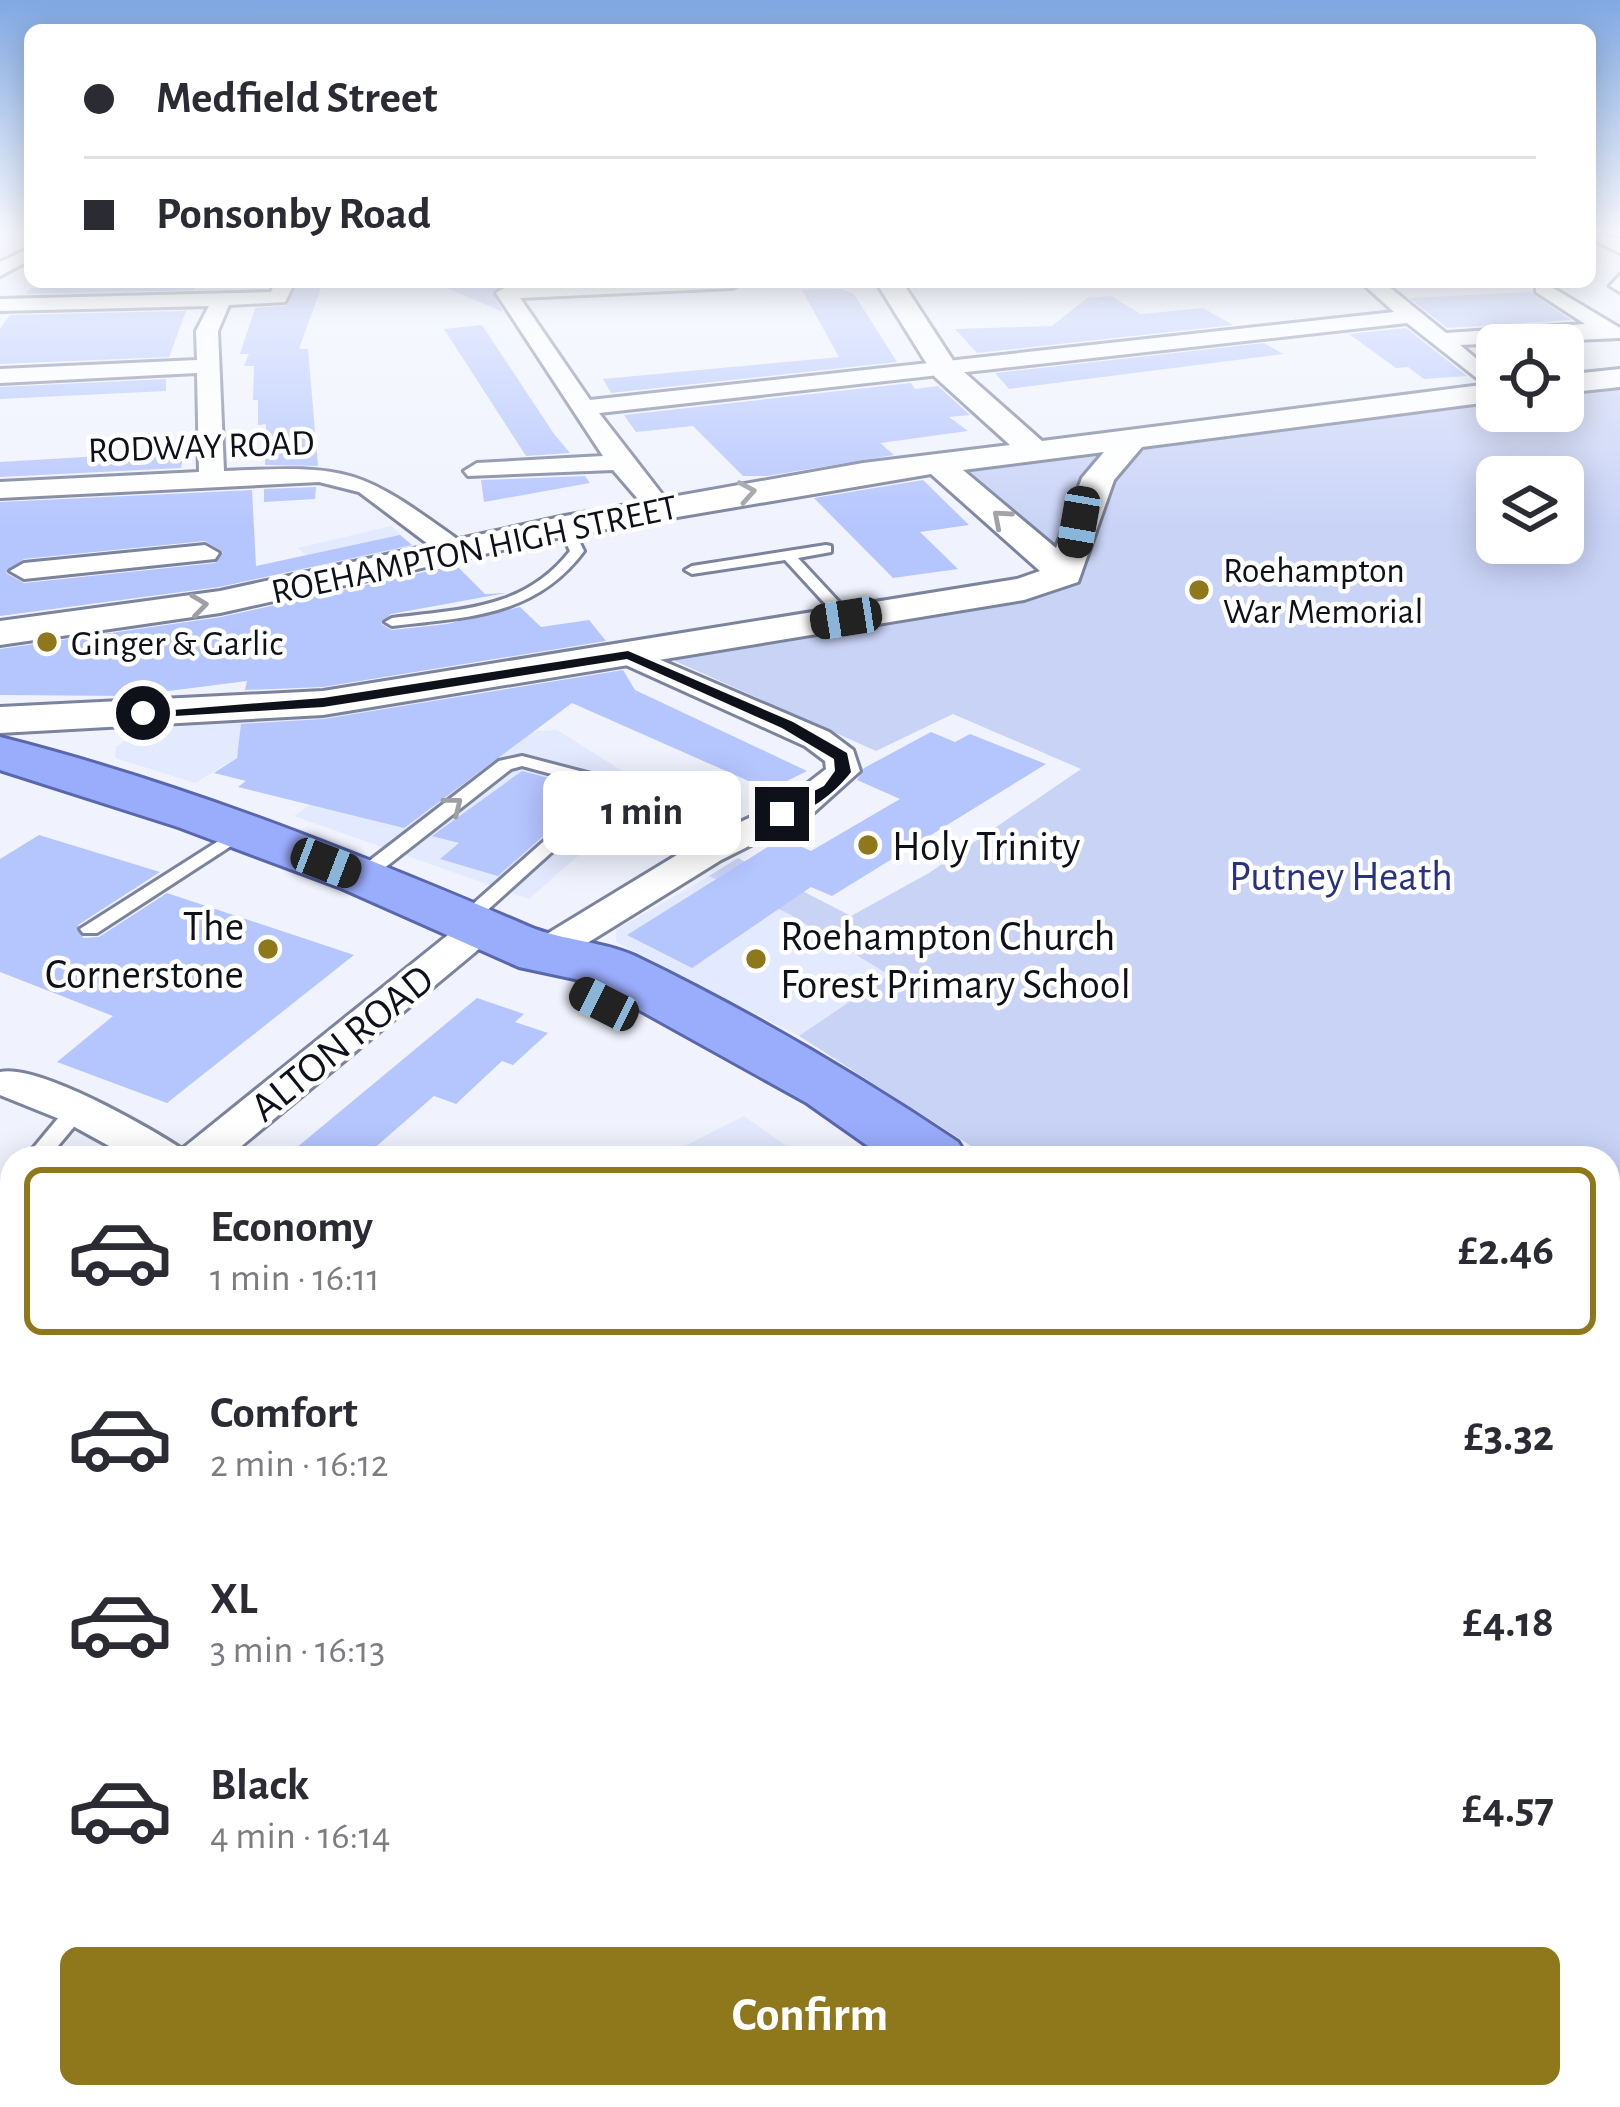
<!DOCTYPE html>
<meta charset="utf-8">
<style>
:root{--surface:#fff;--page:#f7f7f7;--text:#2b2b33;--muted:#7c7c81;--line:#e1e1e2;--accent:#8f771c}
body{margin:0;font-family:"Alegreya Sans",sans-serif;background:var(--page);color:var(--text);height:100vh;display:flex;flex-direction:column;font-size:45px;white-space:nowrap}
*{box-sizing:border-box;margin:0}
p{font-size:39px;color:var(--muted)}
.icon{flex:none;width:66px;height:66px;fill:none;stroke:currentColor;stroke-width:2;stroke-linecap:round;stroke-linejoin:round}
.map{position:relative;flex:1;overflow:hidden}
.panel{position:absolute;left:0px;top:1146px;width:1620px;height:963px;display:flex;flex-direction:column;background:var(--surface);border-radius:36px 36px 0 0;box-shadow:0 6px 30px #0003}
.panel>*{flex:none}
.guide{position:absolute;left:24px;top:24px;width:1572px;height:264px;border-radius:18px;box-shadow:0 6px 30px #0003;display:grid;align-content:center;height:264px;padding:0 60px;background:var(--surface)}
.controls{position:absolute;left:1476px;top:324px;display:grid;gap:24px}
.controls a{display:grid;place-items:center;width:108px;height:108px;border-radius:18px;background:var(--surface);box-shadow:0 6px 30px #0003;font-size:60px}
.end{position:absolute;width:54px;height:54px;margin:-27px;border:15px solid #0e111a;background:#fff;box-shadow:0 0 0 6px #fff}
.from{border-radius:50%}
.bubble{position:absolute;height:84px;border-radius:18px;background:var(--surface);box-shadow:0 6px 30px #0003;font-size:39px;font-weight:700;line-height:84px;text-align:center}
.car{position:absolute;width:36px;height:72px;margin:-36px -18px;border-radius:15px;box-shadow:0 0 9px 3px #0007;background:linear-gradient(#222 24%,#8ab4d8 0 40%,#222 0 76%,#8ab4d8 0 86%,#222 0)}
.guide b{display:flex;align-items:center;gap:42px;height:114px;font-size:45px}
.guide b+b{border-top:3px solid var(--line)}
.guide i{width:30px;height:30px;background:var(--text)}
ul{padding:21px 0 0;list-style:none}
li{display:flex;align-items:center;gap:36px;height:168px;margin:0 24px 18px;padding:0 36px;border:6px solid transparent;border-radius:18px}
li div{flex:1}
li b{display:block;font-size:45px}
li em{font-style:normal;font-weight:700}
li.current{border-color:var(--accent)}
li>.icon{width:108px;height:108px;stroke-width:1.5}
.button{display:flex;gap:24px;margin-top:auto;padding:24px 60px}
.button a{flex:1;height:138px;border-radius:18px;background:var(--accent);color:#fff;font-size:48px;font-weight:700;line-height:138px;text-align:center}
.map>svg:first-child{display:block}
</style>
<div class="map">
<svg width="1620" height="2107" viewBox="0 0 1620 2107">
<rect width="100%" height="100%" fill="#f0f3fe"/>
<g fill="#e3e9fe">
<path d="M391,526l26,24 -93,21 -26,-23z"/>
<path d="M460,693l19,42 78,-5 96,60 -124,109 -235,-83 76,-53 106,-28 -238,16 -2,7 -41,25 -80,-25 1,-11 21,-15z"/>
<path d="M709,876l80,38 101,62 -91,60 -183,-94v-12z"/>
<path d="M744,1116l59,42h-142z"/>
</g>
<g fill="#c9d3f6" fill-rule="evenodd">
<path d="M1620,382v1405l-12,-13v-616h-618l-191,-122 90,-61 -100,-61 -80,-38 29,-18 113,58 78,-43 152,-104 -128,-55 -77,37 -201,-90 3,-8 397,-68c16,-65 15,-99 73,-139l349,-49v14h66v-22zM1497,477h66v66h-66z"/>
<path d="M1117,446l-36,29 -14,32 -6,39 -10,2 -87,-73 7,-11z"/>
</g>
<g fill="#b5c5fe" fill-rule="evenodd">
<path d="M299,282h24l-24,67h9l10,117 -53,-1 1,-41 -8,1v-25h-5l1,-34h-10l5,-12h-9l15,-46 30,-2z"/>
<path d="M433,282h83l-24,10 11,20z"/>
<path d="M196,284l-2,6 -168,4 5,-6z"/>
<path d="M841,289l13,5 43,68 -286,31 -8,-14 236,-22 -37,-67z"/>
<path d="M1530,292l41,28 -124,8 -38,-30z"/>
<path d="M1111,296l30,18 62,-6 30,17 -256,28 -22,-24 97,-3 35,-28z"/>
<path d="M186,311l-17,46 -169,7v-35l10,-14z"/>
<path d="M482,325l72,109 16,19 -44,3 -82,-127z"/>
<path d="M1406,328l61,48 -43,3 -16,-12 -12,1 -47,-34z"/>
<path d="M1264,343l19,11 -274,35 -14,-16z"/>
<path d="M166,379v12l-166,8v-12z"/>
<path d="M911,383l4,6 23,-3 32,29 -21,2 19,14 -88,12 14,12 -127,21h-24l-50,-50 -57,6 -12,-17z"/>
<path d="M184,451l-3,17 -181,9v-15z"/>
<path d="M585,476l5,7 -106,19 -3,-22z"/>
<path d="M923,480l46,45 -49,7 38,37 -65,9 -79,-80z"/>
<path d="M316,487l-1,12 -51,3v-13z"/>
<path d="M252,490l4,76 144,-31 12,10 -193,42 -219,29v-114zM205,541l18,11 -8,11 -191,20 -18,-10 18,-14z"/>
<path d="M456,565l29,29 21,-1 -115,21 -10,10 11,6 55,-6 73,-17 21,20 48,-7 17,21 -283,46 -78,3 2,-9 -118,15 -129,-1v-46l221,-32z"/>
<path d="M623,670l12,20 172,81 -38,19 -197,-87 -168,125 -166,-41 8,-6 -32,-8 23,-15 4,-34 83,-5z"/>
<path d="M931,732l24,10 15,-8 76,30 -214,132 -21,-9 -119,81 -65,-33 155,-97 29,13 89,-52 -43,-19 7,-12z"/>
<path d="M522,771l73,19 -97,86 -58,-17 19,-16 -27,-7z"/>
<path d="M39,835l121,37 -82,53 5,13 16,-1 68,-44 187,62 -187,148 -110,-41 56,-46 -113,-44v-113z"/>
<path d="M477,998l47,16 -9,8 33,11 -35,32 -11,-4 -46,43 -22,-8 -71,62h-79z"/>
</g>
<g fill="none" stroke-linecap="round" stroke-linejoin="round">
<g stroke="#7c839c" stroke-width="6">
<g id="service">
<path d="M560,523h10l14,28c-49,66 -117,66 -192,75l-7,-4 7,-4c69,-9 132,-8 178,-67l-12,-25z"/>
<path d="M826,545l5,1v6l-33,6 53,57v6h-10l-56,-61 -93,14 -7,-4 7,-4z"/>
<path d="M522,756l100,26 3,4 -152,137 -7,2 -10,-6 148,-131 -82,-22 -11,3 -142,111h-14l-2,-4 2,-4 144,-111z"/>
<path d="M242,826l6,1v8l-151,98h-14l-3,-4z"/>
<path d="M77,1103l11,7 -40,48h-23l44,-53z"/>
<path d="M12,1179v23l-12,7v-23z"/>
<path d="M12,1442v21l-12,4v-21z"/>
</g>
</g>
<g stroke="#7c839c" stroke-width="6">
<g id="minor">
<path d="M1590,232l30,7v14l-30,-15z"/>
<path d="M30,248v12l-30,16v-14z"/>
<path d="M1620,275v17l-10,-6z"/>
<path d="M275,282h20l-10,20 -56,3 -11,26 6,140c129,-6 136,-2 240,73v12h-20l-85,-64 -40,-10 -319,16v-16l199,-10 -2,-99 -197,10v-14l197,-9 -1,-29 13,-25 -209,5v-12l271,-7z"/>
<path d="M609,282h134l-10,6 -213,10 70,102 804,-88 -33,-30h22l63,51 139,-9 -49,-32v-8l7,-2 77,46v10l-160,7 37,31v18l-90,-71 -808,90 73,94 -13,8 -9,-2 -37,-43 -145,6 -4,-5 13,-8 126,-7 -107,-163 10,-6z"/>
<path d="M205,545l14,8 -4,6 -191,20 -14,-8 14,-8z"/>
<path d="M628,646l201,86 24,18 7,21 -49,44 -90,45 -145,90 -21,12h-28l-6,-8 6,-8 168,-102 91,-44 40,-31 -1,-8 -20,-15 -188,-85 -4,-6 4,-6z"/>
<path d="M483,914l14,4 5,8 -5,8 -270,224h-96l-69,-38 -62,-25v-23c37,-9 149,55 182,77l287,-231z"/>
<path d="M12,1288v40l-12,4v-41z"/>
<path d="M0,1539l12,4v148l-12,-4z"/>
<path d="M12,1816v177l-12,5v-177z"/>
<path d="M611,2097h80l-4,10h-80z"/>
</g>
</g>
<g stroke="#7c839c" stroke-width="6">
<g id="tertiary">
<path d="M876,282h26l54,83 86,76 455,-58v18l-355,46 -28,33 -36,102 -54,18 -701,115 -323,18v-26l323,-16 694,-112 23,-8 -109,-97 -366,62 -345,77 -220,32v-24l220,-30 345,-75 298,-53 147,-18 -75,-68zM1104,452l-22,26 -26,70 -93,-78z"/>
<path d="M1620,369v18l-57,6v-18z"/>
</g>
</g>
<g stroke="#5968ac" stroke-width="6">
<g id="trunk">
<path d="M0,737c182,46 358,116 530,190 34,14 72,14 105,29 112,54 220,117 323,186l10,16h-83l-78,-55 -218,-121 -70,-15 -178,-79 -163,-61 -178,-57z"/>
<path d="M1608,1791l12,5v204l-12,-5z"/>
</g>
</g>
<use href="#service" fill="#fff" fill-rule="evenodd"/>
<use href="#minor" fill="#fff" fill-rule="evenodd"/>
<use href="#tertiary" fill="#fff" fill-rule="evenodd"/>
<use href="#trunk" fill="#9aacfc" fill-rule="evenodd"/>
</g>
<defs><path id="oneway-chevron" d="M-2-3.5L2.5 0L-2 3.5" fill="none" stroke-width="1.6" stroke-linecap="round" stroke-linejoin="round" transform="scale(3)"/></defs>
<g stroke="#9fa0a3">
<use href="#oneway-chevron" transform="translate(747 492) rotate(-10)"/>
<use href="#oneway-chevron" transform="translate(1001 518) rotate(-139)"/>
<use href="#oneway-chevron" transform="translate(199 605) rotate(-8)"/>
<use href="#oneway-chevron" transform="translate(454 805) rotate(-38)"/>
</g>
<linearGradient id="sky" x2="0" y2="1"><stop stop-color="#81a8e3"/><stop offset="0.44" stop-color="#f8faff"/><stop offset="1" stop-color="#f8faff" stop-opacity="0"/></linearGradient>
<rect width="1620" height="527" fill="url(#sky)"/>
<path fill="#0e111a" d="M628,651l165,71 54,31 4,19c-16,21 -46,46 -75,45v-7l48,-24 11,-15 -1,-12 -52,-31 -155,-69 -304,48 -180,11 -7,-5 187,-15z"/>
<g fill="#8f771c" stroke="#fff" stroke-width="4.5">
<circle cx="1199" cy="590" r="12"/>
<circle cx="47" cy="642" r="12"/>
<circle cx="868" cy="845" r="12"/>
<circle cx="268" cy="949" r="12"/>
<circle cx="756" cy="959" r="12"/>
</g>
<g text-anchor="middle" stroke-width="9" stroke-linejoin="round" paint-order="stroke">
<g font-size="36" fill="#0e111a" stroke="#fff">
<text transform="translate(201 445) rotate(-2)" y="13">RODWAY ROAD</text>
<text transform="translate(474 548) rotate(-12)" y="13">ROEHAMPTON HIGH STREET</text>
</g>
<g font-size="36" fill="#0e111a" stroke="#fff" text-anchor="start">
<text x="1223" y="582">Roehampton<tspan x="1223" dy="41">War Memorial</tspan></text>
<text x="71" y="655">Ginger &amp; Garlic</text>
</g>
<g font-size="42" fill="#0e111a" stroke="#fff" text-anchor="start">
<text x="892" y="860">Holy Trinity</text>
<text x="244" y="940" text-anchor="end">The<tspan x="244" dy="48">Cornerstone</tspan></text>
<text x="780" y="950">Roehampton Church<tspan x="780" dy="48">Forest Primary School</tspan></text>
</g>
<g font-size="42" fill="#293281" stroke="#fff">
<text x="1341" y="890">Putney Heath</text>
</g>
<g font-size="42" fill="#0e111a" stroke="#fff">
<text transform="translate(341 1042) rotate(-39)" y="15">ALTON ROAD</text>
</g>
</g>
</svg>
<div class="controls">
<a><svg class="icon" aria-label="locate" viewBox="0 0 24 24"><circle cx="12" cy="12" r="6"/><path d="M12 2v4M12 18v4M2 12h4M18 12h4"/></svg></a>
<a><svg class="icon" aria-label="layers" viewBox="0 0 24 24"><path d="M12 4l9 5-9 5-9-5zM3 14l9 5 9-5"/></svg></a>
</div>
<i class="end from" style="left:143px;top:713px"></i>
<i class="end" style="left:782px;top:814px"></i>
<div class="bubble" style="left:543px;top:771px;width:198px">1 min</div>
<i class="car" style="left:1079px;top:522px;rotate:190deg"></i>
<i class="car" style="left:846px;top:618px;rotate:261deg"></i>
<i class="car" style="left:326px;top:863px;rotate:111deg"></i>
<i class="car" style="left:604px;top:1004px;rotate:297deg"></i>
<div class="guide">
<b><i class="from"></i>Medfield Street</b>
<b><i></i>Ponsonby Road</b>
</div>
<section class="panel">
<ul>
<li class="current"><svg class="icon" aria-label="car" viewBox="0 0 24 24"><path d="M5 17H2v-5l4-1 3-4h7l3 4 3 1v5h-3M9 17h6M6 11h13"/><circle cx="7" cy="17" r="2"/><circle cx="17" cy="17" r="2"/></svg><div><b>Economy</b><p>1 min · 16:11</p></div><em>£2.46</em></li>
<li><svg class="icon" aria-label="car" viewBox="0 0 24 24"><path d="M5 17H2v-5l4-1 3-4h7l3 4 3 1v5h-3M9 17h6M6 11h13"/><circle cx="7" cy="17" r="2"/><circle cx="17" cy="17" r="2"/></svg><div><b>Comfort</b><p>2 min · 16:12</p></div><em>£3.32</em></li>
<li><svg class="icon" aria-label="car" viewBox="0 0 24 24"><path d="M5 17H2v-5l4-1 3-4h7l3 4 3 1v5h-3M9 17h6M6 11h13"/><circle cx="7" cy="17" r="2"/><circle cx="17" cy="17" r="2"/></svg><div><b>XL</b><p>3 min · 16:13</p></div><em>£4.18</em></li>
<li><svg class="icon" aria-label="car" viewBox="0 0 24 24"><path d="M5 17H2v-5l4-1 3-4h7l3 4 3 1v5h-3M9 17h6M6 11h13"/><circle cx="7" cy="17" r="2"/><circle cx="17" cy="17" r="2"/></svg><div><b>Black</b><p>4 min · 16:14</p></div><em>£4.57</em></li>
</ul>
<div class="button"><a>Confirm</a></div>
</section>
</div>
